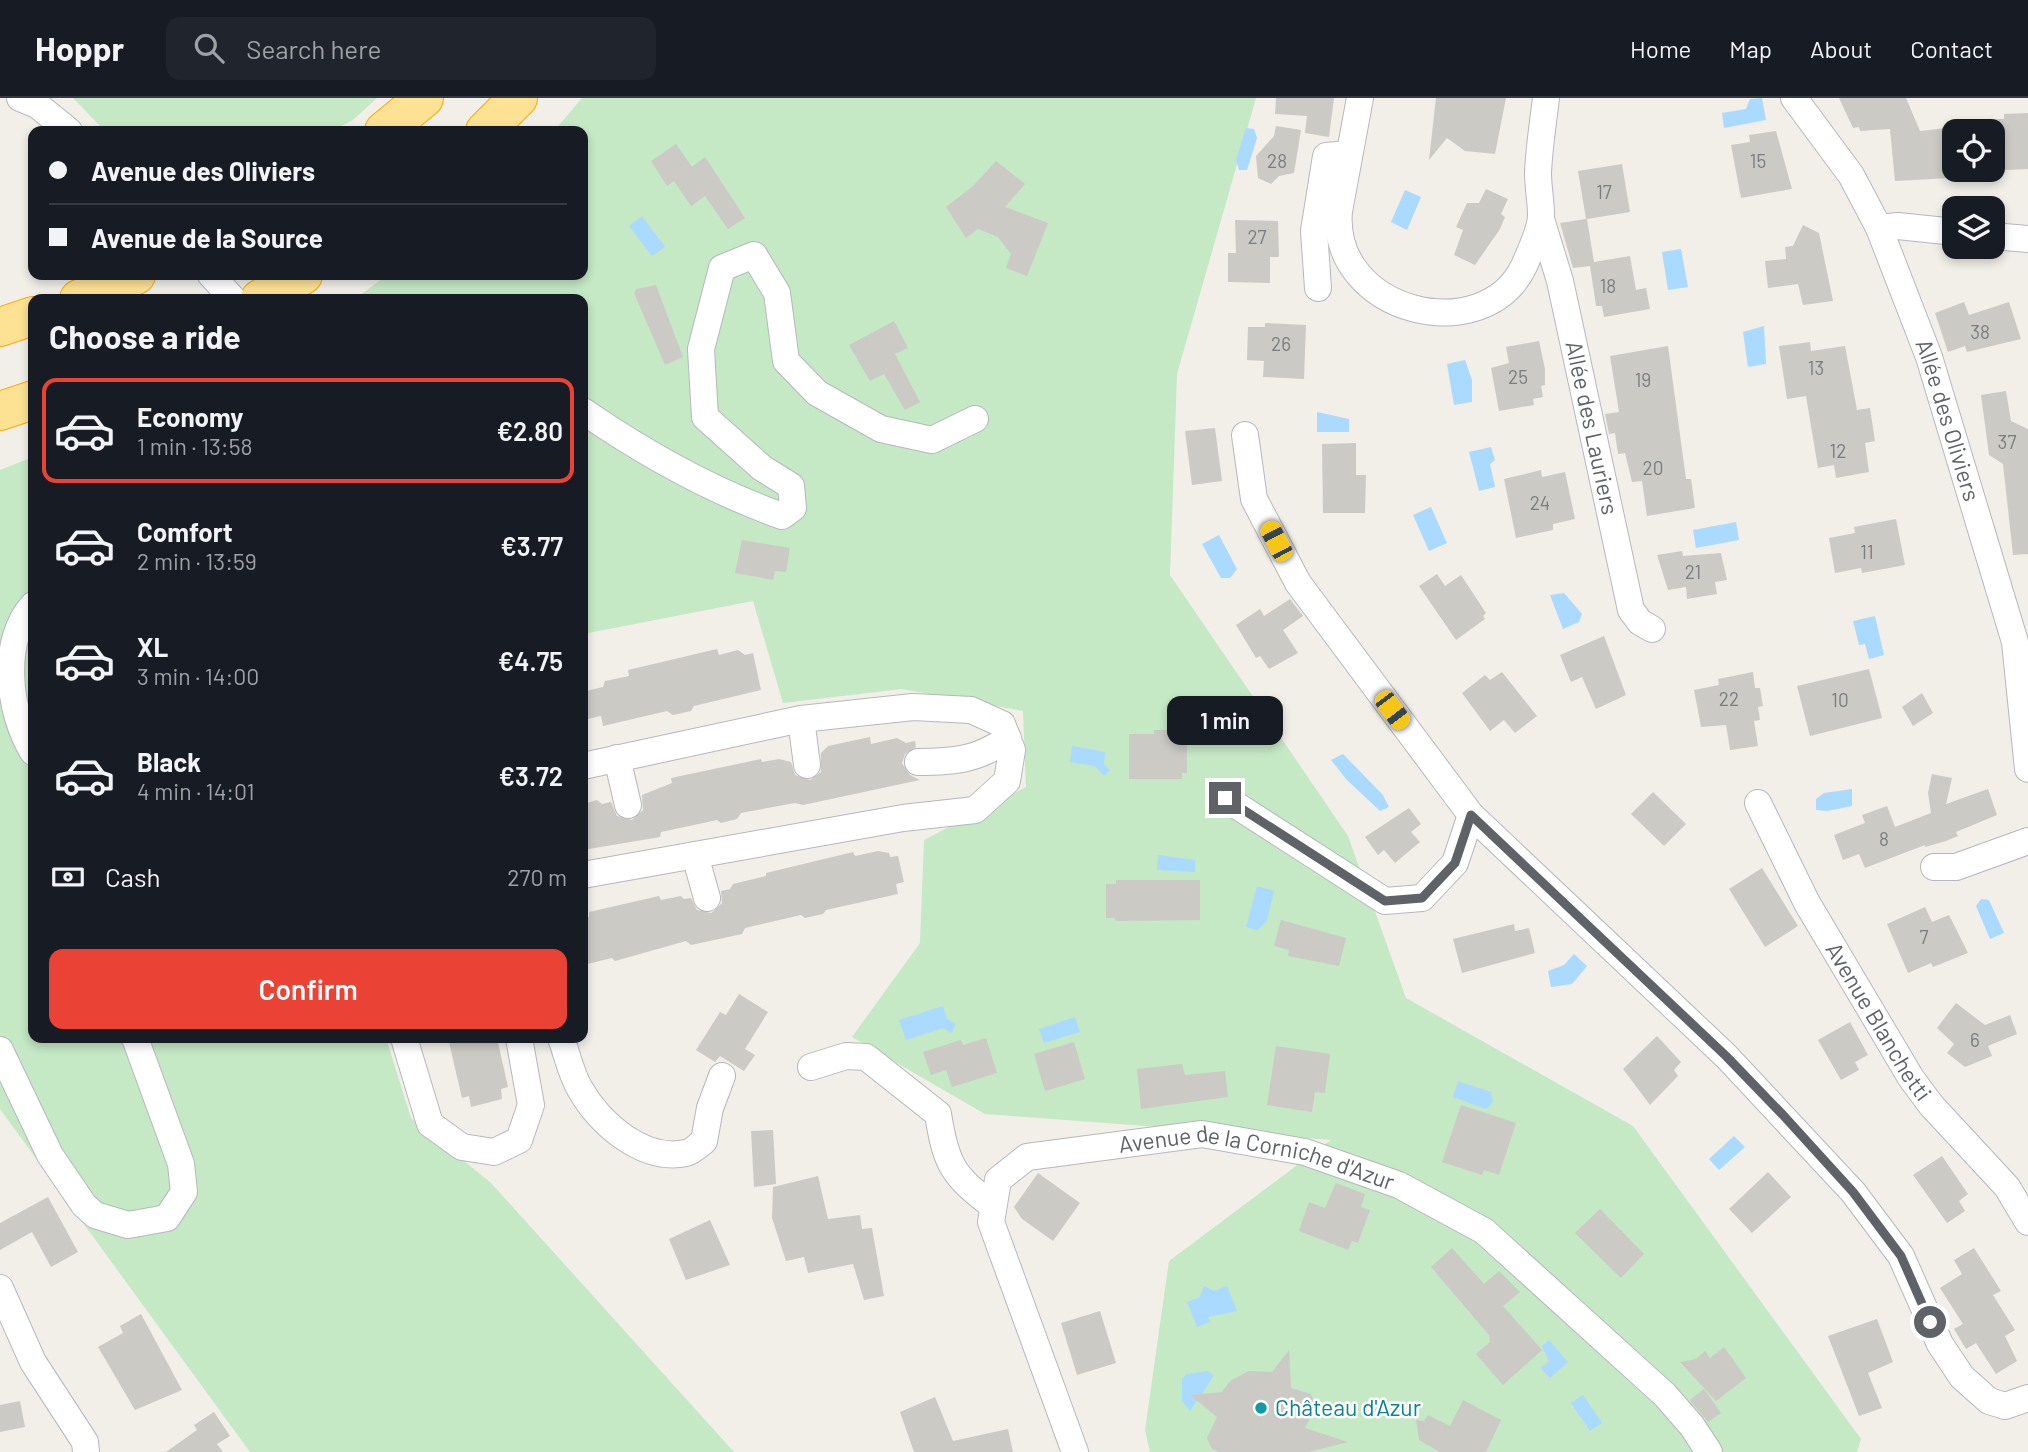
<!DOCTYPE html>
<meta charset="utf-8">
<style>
:root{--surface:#171b24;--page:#20242c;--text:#f1f3f6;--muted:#9ea1a6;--line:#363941;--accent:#ea4335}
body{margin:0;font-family:Barlow,sans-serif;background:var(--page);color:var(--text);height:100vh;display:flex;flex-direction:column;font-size:26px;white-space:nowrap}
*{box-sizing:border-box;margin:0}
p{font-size:23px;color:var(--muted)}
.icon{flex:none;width:38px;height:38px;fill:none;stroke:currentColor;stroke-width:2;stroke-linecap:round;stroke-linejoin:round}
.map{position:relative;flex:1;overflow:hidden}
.panel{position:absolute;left:28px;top:196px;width:560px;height:749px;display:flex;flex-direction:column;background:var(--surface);border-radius:14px;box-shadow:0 4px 10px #0003}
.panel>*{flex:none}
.hud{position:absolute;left:28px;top:28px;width:560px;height:154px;border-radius:14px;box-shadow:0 4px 10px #0003;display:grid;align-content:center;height:154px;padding:0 21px;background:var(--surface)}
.fabs{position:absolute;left:1942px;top:21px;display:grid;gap:14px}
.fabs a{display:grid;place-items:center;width:63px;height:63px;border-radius:14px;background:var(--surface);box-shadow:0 4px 10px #0003;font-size:35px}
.end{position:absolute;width:32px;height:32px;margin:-16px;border:9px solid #5f6368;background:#fff;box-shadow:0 0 0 4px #fff}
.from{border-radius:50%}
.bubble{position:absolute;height:49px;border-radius:14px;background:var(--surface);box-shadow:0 4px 10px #0003;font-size:23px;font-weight:600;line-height:49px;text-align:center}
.car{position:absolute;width:21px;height:42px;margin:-21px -10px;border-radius:9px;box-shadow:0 0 5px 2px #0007;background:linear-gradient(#f5c518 24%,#345 0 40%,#f5c518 0 76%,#345 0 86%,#f5c518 0)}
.hud b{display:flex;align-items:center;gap:24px;height:66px;font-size:26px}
.hud b+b{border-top:2px solid var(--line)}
.hud i{width:18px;height:18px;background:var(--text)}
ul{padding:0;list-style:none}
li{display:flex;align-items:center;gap:21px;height:105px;margin:0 14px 10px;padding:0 7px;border:4px solid transparent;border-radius:14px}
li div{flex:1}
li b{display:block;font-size:26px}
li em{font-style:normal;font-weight:600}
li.on{border-color:var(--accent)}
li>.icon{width:63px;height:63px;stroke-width:1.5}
h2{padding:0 21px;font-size:32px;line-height:84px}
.pay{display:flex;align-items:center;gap:18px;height:77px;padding:0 21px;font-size:26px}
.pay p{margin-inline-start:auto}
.action{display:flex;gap:14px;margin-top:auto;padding:14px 21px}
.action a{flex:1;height:80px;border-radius:14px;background:var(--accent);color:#fff;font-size:28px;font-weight:600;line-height:80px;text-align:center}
header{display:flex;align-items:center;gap:42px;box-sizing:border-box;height:98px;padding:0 35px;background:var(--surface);border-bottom:2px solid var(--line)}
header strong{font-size:33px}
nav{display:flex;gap:38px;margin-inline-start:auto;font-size:24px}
.search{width:490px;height:63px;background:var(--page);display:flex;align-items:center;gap:18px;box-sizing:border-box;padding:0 24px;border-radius:14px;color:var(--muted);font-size:26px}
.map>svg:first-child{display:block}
</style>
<header>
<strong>Hoppr</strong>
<div class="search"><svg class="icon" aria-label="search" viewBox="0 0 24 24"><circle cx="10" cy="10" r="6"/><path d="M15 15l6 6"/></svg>Search here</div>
<nav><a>Home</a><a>Map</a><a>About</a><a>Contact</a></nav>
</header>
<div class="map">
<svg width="2028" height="1354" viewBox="0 0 2028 1354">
<rect width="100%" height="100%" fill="#f1efe8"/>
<g fill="#c5e8c5">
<path d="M73,0h304l-24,22 -21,11h-227z"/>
<path d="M582,0h674l-79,276 -7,201 178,261 58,162 227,128 228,313 -4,13h-707l-5,-22 24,-169 162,-121 -346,-26 -133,-77 68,-94 4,-103 102,-53 -3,-76 -121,-22 -119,14 -30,-102 -170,33v-335h-228l32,-24h196v-144h-29z"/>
<path d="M33,359v581h353l25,80 80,65 243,269h-484l-250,-343v-639z"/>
</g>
<g fill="#aadaff">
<path d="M1762,0l4,22 -42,8 -2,-15 24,-4 4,-10z"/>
<path d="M1246,30l8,1 3,9 -10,32h-8l-3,-10z"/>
<path d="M1405,92l16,7 -14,33 -16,-8z"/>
<path d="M642,118l23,31 -13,9 -23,-30z"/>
<path d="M1681,151l7,38 -20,3 -6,-38z"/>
<path d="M1764,228l2,38 -18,3 -5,-35z"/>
<path d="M1465,262l7,20v22l-18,3 -7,-41z"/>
<path d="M1317,314l32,7v13h-32z"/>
<path d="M1491,349l4,13 -5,4 5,23 -16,4 -10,-39z"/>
<path d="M1431,409l16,36 -18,8 -16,-36z"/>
<path d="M1736,424l3,18 -43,8 -3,-18z"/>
<path d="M1219,437l18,34 -7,9h-9l-19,-34z"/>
<path d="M1564,495l18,21 -3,8 -16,7 -13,-34z"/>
<path d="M1875,518l9,39 -15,4 -4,-15 -6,1 -6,-24z"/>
<path d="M1072,648l33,6 -1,12 6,6 -6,6 -9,-10 -25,-4z"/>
<path d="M1343,656l40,41 6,12 -9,4 -33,-31 -16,-20z"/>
<path d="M1852,691v17l-25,5 -11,-1v-11l8,-6z"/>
<path d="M1158,757l37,5v12l-38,-2z"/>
<path d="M1257,788l17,5 -7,30 -10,9 -11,-3z"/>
<path d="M1981,801l8,1 15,33 -14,6 -14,-33z"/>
<path d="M1574,856l13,12 -15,18 -21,3 -3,-16 16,-6z"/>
<path d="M943,908l4,13 9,5 -5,9 -8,-5 -37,12 -7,-20z"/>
<path d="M1075,919l5,15 -36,11 -5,-14z"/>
<path d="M1458,983l33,11 2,10 -7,7 -33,-12z"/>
<path d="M1734,1038l11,11 -26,23 -10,-11z"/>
<path d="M1204,1188l10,5 13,-5 10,25 -29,6 2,5 -13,5 -10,-25 13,-5z"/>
<path d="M1549,1242l19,22 -18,16 -9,-10 8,-7 -7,-15z"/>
<path d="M1208,1273l6,5 -24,35 -8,-10v-22l5,-5z"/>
<path d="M1583,1297l19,28 -12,8 -19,-28z"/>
</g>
<g fill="#cccac5">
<path d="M1276,0h58l-5,39 -24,-4 2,-17 -32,-2z"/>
<path d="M1436,0h70l-11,56 -30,-3 -18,-13 -18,22z"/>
<path d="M1839,0h67l14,33 27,-3 3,50 -55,3 -5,-52 -30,2 -1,-4 -6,1z"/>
<path d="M2028,15v56l-23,1v-5h-12v-46h11v-5z"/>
<path d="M1276,28l25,4 -7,43 -15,3 -8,8 -13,-6 -2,-22 18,-20z"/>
<path d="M1776,33l16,58 -51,9 -10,-53 19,-3 -1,-7z"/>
<path d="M676,46l16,23 13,-10 40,61 -17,11 -23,-33 -14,10 -17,-25 -7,5 -16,-25z"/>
<path d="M996,63l29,23 -20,23 43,16 -21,53 -21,-8 5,-14 -13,-17 -20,-8 -12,9 -20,-31 26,-20z"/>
<path d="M1622,66l8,48 -43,7 7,43 36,-6 6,34 10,-2 4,21 -46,8 -2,-11h-6l-6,-40 -17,2 -13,-45 26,-4 -8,-48z"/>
<path d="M1486,91l22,10 -7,15 4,3 -5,12 -25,36 -21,-10 9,-25 -7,-3 11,-24h12z"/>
<path d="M1235,122l43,1 1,36h-9v26l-42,-1v-29h8z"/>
<path d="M1803,127l16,8 14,68 -30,4 -5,-21 -30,4 -3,-27 21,-2 -1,-12 8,-1z"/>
<path d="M656,187l27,72 -18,8 -31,-72 2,-4z"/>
<path d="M1964,204l5,13 40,-13 12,37 -54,13 -2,-6 -17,6 -13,-39z"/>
<path d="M894,223l14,27 -13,6 25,48 -15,8 -21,-36 -14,7 -21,-36z"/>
<path d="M1265,225l41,2 -2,54 -41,-2 1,-16 -17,-1 1,-33h17z"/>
<path d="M1539,243l6,28v16l-4,1 2,11 -10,2 1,6 -35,6 -8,-43 18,-5 -3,-16z"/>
<path d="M1810,244l1,9 34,-5 12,64 13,-2 5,33 -10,2 4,29 -33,6 -2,-13 -16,3 -12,-72 -19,3 -8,-53z"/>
<path d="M1668,248l18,133h5l4,29 -48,8 -5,-35 -10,1 -7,-29 -7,1 -3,-21 -6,1 -4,-20 14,-2 -9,-56z"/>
<path d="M2006,293l5,30 17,8v125l-15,1 -10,-91 -14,-9 -8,-60z"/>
<path d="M1215,330l7,53 -30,4 -7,-54z"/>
<path d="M1356,345v32h10l-1,38h-42l-1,-69z"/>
<path d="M1541,372l1,7 23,-5 10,47 -22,5v6l-37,8 -12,-59z"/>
<path d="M1896,421l9,46 -43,8 -1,-5 -26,5 -6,-35 26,-5 -1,-6z"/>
<path d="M742,442l48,8 -4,24 -11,-1 -2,9 -38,-7z"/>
<path d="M1682,453l1,5 38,-3 6,27 -12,2 2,12 -30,5 -1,-12 -18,3 -11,-35z"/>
<path d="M1437,476l8,12 16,-11 25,38 -3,3 2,3 -29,21 -37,-54z"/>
<path d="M1290,501l13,17 -20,14 15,23 -29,16 -9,-13 -4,2 -20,-33 24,-16 4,7z"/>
<path d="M1604,538l22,59 -30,14 -14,-32 -11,5 -11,-27z"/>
<path d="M717,551l2,6 19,-5 7,5 8,-2 8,37 -67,16 -3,5 -18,4 -6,-4 -64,15 -2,-10 -18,4v-23l3,-1v-5l17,-4 2,-6 24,-5 -1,-6z"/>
<path d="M1869,571l13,49 -72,18 -13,-50z"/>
<path d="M1502,574l35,44 -22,17 -11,-13 -14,11 -28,-38 23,-18 5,5z"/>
<path d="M1753,574l2,16h5l3,18 -5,1 2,13 -6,1 4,25 -28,4 -4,-25 -25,2 -7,-37 25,-5 -1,-6z"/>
<path d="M1922,595l11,20 -20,13 -11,-19z"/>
<path d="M1154,632h30v7h3v36h-5v6h-53v-45h25z"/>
<path d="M870,639l1,7 26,-6 9,5 9,-2 1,6 -11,7 -3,9 8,12 10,5 -117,25 -8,-2 -54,10 -4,6 -16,4 -4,-3 -56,12 -1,5 -77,13v-46l14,-4 5,4 9,-2 6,14 15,4 11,-10 -1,-15 30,-12 -1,-5 90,-19 1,3 17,-3 12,3 4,13 15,5 11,-8v-19l7,-7z"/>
<path d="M1932,676l20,4 -6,26 42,-15 9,26 -41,17 2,4 -12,5 -21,6v-2l-60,23 -6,-14 -16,6 -9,-25 31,-12 -3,-8 25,-9 8,21 36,-14 -3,-20z"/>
<path d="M1653,694l33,32 -22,22 -33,-32z"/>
<path d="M1409,710l12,16 -10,8 9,10 -25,21 -11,-13 -6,5 -13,-18z"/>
<path d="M878,753l11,2 1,4 8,-1 6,26 -8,2 2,10 -72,16 -3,4 -18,4 -4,-3 -56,13 -3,6 -51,11 -5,-4 -71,20 -3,-3 -29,7v-47l6,-1v-5l70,-16 2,4 20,-4 3,3 7,-1 6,12 14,3 11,-10 -1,-12 9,-2 3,-5 33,-8v-3l87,-21 2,4z"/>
<path d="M1762,770l36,58 -33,21 -36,-58z"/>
<path d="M1116,782h84v40l-84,1 -1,-3h-9v-34h10z"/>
<path d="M1925,809l7,15 17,-7 19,38 -35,14 -2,-4 -23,10 -21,-49z"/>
<path d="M1281,822l65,18 -7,28 -51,-10 1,-6 -15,-4z"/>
<path d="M1514,826l1,7 14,-3 6,25 -73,20 -9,-34z"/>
<path d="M739,896l29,18 -23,37 10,6 -11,16 -24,-15 -5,6 -19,-12 24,-38 6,3z"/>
<path d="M1956,905l29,22 25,-10 7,19 -29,12 4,10 -27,11 -18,-14 7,-9 -17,-16z"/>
<path d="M1850,924l18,33 -13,7 4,8 -18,10 -23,-40z"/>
<path d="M1657,938l24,26 -7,8 4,6 -28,29 -27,-36z"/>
<path d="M448,940h49l11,49 -7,2 1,10 -31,8 -2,-11 -7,2z"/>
<path d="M986,940l11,35 -45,14 -6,-17 -15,5 -8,-23 38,-12 2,5z"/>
<path d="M1074,944l11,37 -40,12 -11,-37z"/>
<path d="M1276,948l54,8 -5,39 -10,-1 -3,20 -45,-7z"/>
<path d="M1182,966l3,11 40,-4 3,26 -87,12 -4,-40z"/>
<path d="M1461,1007l55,18 -17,52 -15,-5 -2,5 -40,-13z"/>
<path d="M773,1032l3,54 -22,3 -3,-56z"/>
<path d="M1942,1058l26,38 -9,7 6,10 -18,12 -34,-48z"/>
<path d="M1768,1074l23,25 -39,36 -23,-24z"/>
<path d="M1038,1075l42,30 -27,38 -31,-22 -8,-12z"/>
<path d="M818,1078l10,43 32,-4 2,14 10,-1 12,68 -20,4 -11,-36 -45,9 -4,-16 -18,4 -14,-43 1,-31z"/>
<path d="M1336,1085l29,11 -4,13 9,3 -12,33 -6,-2 -4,9 -49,-19 10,-29 16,6z"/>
<path d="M48,1099l30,55 -27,15 -19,-35 -32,18v-27z"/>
<path d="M1600,1111l44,45 -23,24 -46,-45z"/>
<path d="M710,1122l20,45 -44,15 -17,-41z"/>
<path d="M1452,1150l32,36 15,-13 21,21 -17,14 39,44 -39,35 -27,-31 14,-12 -1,-7 -58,-68z"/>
<path d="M1974,1150l27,43 -8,4 22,35 -10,6 12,25 -21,13 -20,-31 -10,6 -12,-20 9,-5 -23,-36 22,-14 -8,-14z"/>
<path d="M1100,1213l16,52 -39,12 -16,-52z"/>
<path d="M141,1216l41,76 -47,20 -37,-63 25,-14 -3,-7z"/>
<path d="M1877,1221l16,43 -25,11 14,35 -23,8 -31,-80z"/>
<path d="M1724,1249l22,31 -30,23 -36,-39 16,-3 9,-8 5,7z"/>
<path d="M1289,1252l2,38 20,6 5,13 -11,21 43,14 -39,10h-90l-7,-3 -5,-11 10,-21 -27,-22 32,-3 8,-11 19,-10 23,1z"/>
<path d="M1704,1291l17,24 -13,9 -18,-22z"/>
<path d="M935,1299l18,44 55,-12 5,23h-99l-14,-40z"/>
<path d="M1463,1302l38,20 -15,32h-46l-21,-12 -3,-20 8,1 4,-6 22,11z"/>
<path d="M20,1303l5,26 -25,5v-27z"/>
<path d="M214,1314l16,24 -13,8 6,8h-57l31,-22 -3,-5z"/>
</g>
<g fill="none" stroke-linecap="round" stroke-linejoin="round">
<g stroke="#b5b8bc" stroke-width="28">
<g id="minor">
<path d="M20,0l17,7 32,26"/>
<path d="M1360,0l-21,113c-9,102 145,139 185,55 6,-14 17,-36 17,-51 0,-14 -3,-28 -3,-42 1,-25 5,-50 8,-75"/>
<path id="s1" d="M1794,0l57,77 28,53 50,129 86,285 13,127"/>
<path id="s2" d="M1541,121l19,62 71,329 9,12 12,7"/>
<path d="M1879,130l19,-2 57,6"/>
<path d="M1993,138l35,3"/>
<path d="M211,177l22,24"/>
<path d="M1318,190l-4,-57 12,-75 23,-2"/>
<path d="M583,313c61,42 129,80 199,105l11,-8 -2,-22 -29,-18 -57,-51 -4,-68 21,-81 32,-13 23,38 9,68 31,32 64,36 51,11 43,-21"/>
<path d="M1245,337l9,64 44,84 173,232 255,241 127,136 48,64 39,88 22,33 27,24 16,5 23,-8"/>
<path d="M33,507c-33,36 -25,107 0,147"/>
<path d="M801,621l6,46"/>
<path d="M617,660l11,47"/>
<path d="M918,664c35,0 61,-2 90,-24"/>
<path d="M583,668l218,-47 112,-12 58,3 31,14 10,26 -5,31 -32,29 -72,8 -320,57"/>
<path d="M1225,700l160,103 37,-3 33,-35 16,-48"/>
<path id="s3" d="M1758,705l49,100 104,175 20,27 76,82 21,35"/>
<path d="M695,757l12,43"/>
<path d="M1934,769h22l72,-26"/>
<path d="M404,940l26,86 32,23 32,5 25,-12 12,-35 -12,-67"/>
<path d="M561,940c6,16 10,36 19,51 20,35 63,73 106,64 6,-1 13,-8 18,-12l6,-33 12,-32"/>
<path d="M0,952l50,105 34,50 11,10 33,10 39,-7 17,-26 -3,-28 -46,-126"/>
<path d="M811,969l35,-11 20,1 72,57c8,51 15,62 55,92"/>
<path d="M0,1190l33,74 52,80 1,10"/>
<path id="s4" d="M1075,1354l-84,-230 7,-42 29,-23 175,-23 103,18 94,33 85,46 181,164 27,31 17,26"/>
</g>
</g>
<g stroke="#f9ab00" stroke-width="40">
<g id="highway">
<path d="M384,33l40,-33"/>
<path d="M485,33l33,-33"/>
<path d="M79,201l57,-24"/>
<path d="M260,201l43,-24"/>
<path d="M0,229l33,-11"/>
<path d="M0,313l33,-11"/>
</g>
</g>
<use href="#minor" stroke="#fff" stroke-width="26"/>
<use href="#highway" stroke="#fde293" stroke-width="38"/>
</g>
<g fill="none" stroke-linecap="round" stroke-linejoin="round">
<path stroke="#5f6368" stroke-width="9" d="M1225,700l160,103 37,-3 33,-35 16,-48 255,241 57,59 70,77 48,64 29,66"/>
</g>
<circle fill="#0f9aa8" stroke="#fff" stroke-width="2.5" cx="1261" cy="1310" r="7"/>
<g text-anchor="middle" stroke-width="5" stroke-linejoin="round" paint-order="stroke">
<g font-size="19" fill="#7a7d7f">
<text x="1277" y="70">28</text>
<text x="1758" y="70">15</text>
<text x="1604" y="101">17</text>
<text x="1257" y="146">27</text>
<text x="1608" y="195">18</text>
<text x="1980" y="241">38</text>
<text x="1281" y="253">26</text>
<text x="1816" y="277">13</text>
<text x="1518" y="286">25</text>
<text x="1643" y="289">19</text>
<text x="2007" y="351">37</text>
<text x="1838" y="360">12</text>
<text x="1653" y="377">20</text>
<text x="1540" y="412">24</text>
<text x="1867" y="461">11</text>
<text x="1693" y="481">21</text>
<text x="1729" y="608">22</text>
<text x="1840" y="609">10</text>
<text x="1884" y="748">8</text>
<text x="1924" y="846">7</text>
<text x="1975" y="949">6</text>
</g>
<g font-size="23" fill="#5f6368" stroke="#fff">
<text dy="8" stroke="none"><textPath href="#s1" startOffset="360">Allée des Oliviers</textPath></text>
<text dy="8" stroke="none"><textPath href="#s2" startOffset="215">Allée des Lauriers</textPath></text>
<text dy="8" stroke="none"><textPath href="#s3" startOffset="250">Avenue Blanchetti</textPath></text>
<text dy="8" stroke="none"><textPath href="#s4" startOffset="558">Avenue de la Corniche d'Azur</textPath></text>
</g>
<g font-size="23" fill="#0d838f" stroke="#fff" text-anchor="start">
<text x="1275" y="1318">Château d'Azur</text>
</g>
</g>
</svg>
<div class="fabs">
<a><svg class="icon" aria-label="locate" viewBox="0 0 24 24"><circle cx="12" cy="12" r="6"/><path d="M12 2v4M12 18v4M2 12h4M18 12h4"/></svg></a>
<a><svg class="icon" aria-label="layers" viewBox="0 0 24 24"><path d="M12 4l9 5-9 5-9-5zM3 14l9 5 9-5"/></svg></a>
</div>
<i class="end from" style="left:1930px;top:1224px"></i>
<i class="end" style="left:1225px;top:700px"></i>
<div class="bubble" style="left:1167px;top:598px;width:116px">1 min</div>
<i class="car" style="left:1276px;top:443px;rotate:332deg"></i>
<i class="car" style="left:1392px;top:612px;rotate:143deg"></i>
<div class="hud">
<b><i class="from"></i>Avenue des Oliviers</b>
<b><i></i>Avenue de la Source</b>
</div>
<section class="panel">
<h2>Choose a ride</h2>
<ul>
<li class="on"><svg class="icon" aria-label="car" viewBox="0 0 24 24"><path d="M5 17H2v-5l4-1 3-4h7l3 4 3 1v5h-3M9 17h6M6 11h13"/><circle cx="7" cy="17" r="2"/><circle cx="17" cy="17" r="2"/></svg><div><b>Economy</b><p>1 min · 13:58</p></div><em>€2.80</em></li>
<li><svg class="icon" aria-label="car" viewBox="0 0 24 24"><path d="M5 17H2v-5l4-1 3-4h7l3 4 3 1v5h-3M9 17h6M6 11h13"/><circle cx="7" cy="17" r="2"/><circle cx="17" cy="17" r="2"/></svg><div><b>Comfort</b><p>2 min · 13:59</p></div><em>€3.77</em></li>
<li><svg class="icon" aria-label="car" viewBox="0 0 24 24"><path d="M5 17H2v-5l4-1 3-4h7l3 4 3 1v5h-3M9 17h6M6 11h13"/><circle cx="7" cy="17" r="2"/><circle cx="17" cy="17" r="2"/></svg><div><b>XL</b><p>3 min · 14:00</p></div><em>€4.75</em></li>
<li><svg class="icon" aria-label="car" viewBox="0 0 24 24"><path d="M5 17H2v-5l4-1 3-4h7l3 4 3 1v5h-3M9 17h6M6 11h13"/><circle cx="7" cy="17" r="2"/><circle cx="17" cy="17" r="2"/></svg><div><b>Black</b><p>4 min · 14:01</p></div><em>€3.72</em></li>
</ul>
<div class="pay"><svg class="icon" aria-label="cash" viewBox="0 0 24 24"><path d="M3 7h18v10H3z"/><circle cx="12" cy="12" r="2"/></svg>Cash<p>270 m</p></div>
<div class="action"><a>Confirm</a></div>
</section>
</div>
